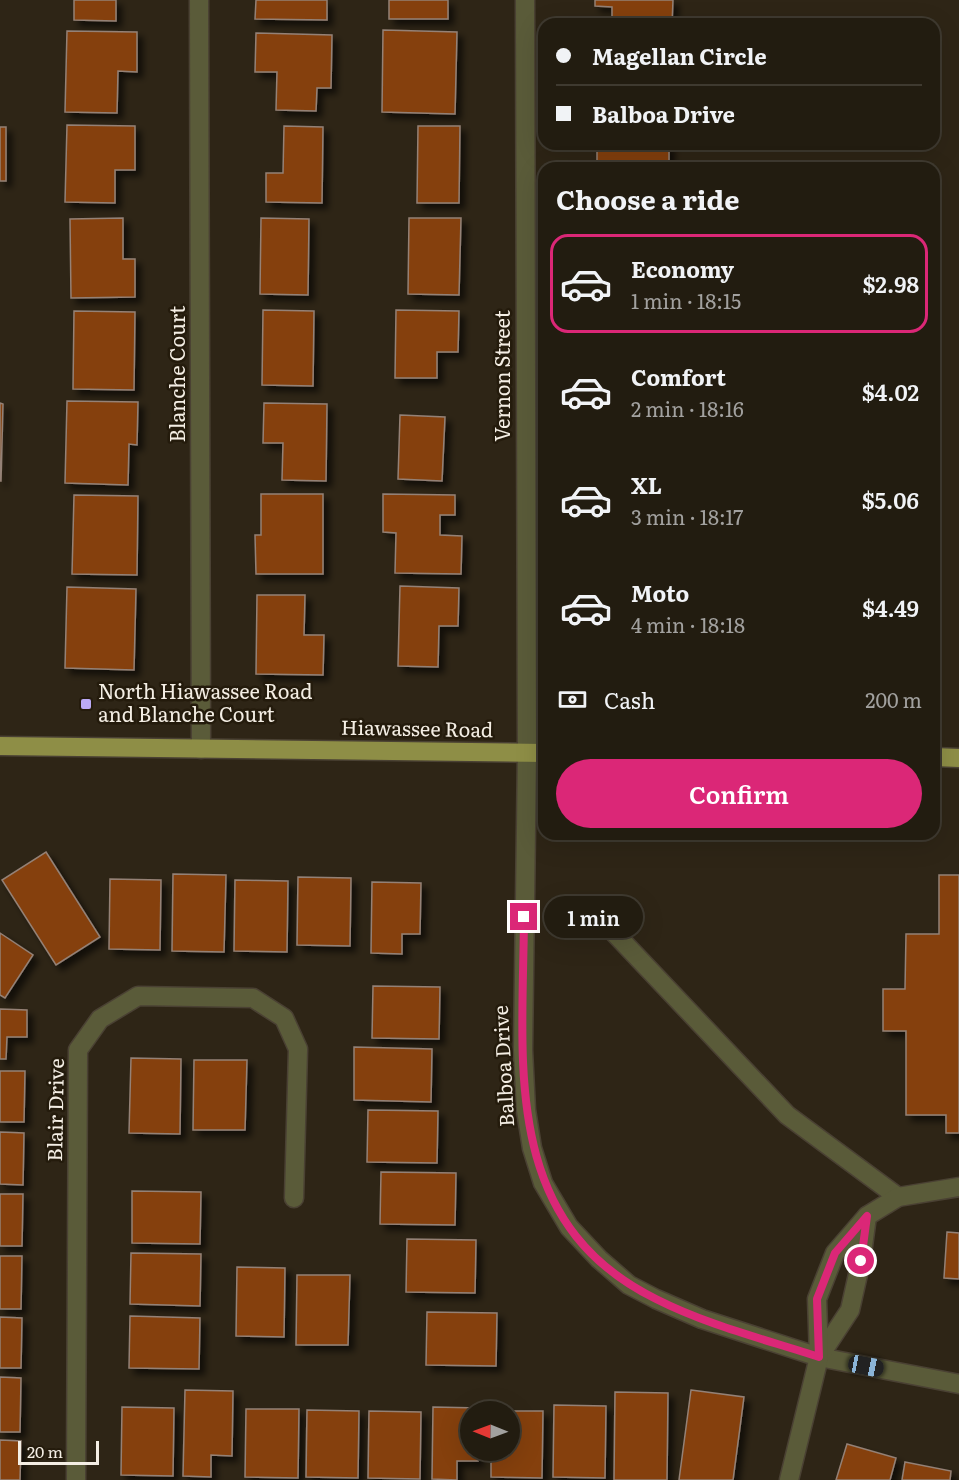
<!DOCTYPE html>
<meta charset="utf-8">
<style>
:root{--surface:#221c10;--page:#2a2519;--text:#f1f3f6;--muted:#a2a19f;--line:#3f3a30;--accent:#db2777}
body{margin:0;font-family:Literata,serif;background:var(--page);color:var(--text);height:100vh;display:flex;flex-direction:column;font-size:22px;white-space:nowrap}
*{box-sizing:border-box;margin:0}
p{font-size:20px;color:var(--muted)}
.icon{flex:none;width:33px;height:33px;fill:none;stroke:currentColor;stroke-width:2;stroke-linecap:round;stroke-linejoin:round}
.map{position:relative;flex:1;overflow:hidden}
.drawer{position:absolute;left:538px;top:162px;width:402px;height:678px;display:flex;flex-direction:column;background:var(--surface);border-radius:18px;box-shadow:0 6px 24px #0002,0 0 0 2px var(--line)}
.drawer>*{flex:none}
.guide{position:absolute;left:538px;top:18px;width:402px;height:132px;border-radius:18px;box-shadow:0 6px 24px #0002,0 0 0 2px var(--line);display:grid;align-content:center;height:132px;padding:0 18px;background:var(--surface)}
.needle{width:39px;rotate:271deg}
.controls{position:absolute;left:460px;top:1401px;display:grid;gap:12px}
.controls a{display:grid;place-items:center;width:60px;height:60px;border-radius:50%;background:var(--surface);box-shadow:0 6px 24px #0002,0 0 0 2px var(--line);font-size:30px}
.scale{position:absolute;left:18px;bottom:15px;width:81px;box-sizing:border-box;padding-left:6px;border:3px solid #f4eee4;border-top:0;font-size:16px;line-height:21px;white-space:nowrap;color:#f4eee4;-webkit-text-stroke:4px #241b0c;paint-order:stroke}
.end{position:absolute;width:27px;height:27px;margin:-14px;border:8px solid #db2777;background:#fff;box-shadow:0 0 0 3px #fff}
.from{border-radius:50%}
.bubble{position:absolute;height:42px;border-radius:21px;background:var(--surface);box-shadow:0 6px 24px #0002,0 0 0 2px var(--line);font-size:20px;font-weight:600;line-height:42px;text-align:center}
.car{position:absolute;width:18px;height:36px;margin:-18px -9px;border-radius:8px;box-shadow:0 0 4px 2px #0007;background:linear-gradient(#222 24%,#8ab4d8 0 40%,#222 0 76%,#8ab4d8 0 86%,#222 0)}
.guide b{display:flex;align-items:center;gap:21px;height:57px;font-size:22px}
.guide b+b{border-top:2px solid var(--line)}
.guide i{width:15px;height:15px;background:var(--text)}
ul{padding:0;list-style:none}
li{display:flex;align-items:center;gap:18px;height:99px;margin:0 12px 9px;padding:0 6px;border:3px solid transparent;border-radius:18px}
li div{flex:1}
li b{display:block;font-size:22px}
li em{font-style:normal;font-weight:600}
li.current{border-color:var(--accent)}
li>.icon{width:54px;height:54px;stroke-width:1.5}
h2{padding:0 18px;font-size:27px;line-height:72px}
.pay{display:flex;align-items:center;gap:15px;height:66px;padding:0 18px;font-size:22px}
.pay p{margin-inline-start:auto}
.cta{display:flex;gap:12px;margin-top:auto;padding:12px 18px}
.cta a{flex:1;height:69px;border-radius:36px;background:var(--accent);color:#fff;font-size:24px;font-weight:600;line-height:69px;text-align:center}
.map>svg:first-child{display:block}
</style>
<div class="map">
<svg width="959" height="1480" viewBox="0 0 959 1480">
<defs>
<filter id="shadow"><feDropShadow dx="5.5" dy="5.5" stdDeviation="3" flood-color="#0009"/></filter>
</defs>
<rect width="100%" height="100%" fill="#2e2516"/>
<g fill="#85400b" stroke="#948176" stroke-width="1.5" filter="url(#shadow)">
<path d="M74,0h42v21l-42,-1z"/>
<path d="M256,0h71v20l-72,-1z"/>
<rect x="389" y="0" width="59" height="19"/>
<path d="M595,0h78l-1,24h-60v-17l-17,-1z"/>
<path d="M383,30l74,2 -2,82 -73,-2z"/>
<path d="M67,31l70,1v40l-19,-1 -1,42 -52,-1z"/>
<path d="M256,33l76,2 -1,53h-14l-1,23 -40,-1 1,-38h-22z"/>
<path d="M67,125l68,1v44h-20v33l-50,-1z"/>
<path d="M284,126l39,1 -1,76 -56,-1v-29h17z"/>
<path d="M418,126h42l-1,77h-42z"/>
<rect x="0" y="127" width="6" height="54"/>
<path d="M597,144h72v23l-72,-1z"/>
<path d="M123,218v41h12v38l-64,1 -1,-79z"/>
<path d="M261,218l48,1 -1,76 -48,-1z"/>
<path d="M409,218h52l-2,77 -51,-1z"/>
<path d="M263,310l51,1 -1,75 -51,-1z"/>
<path d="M396,310l63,1 -1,41h-21v26h-42z"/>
<path d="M74,311l61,1 -1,78 -61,-1z"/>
<path d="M67,401l71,1 -1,43 -8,-1 -1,41 -63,-2z"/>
<path d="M0,403l3,1 -2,77h-1z"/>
<path d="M264,403l63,1 -1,77 -44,-1 1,-37h-20z"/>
<path d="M400,415l45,2 -3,64 -44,-2z"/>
<path d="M261,494h62v80h-67l-1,-39h6z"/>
<path d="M383,494l72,1v20h-15v20l22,1 -1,38 -66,-1 1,-40 -13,-1z"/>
<path d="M74,495l64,1 -1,79 -65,-1z"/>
<path d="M400,586l59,2 -1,38h-19l-1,41 -40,-1z"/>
<path d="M67,587l69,2 -2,81 -69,-2z"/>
<path d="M257,595h48l-1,40h20l-1,40 -67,-1z"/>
<path d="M46,852l54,85 -44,28 -54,-85z"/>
<path d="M173,874l53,1 -2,77 -52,-1z"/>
<path d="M939,875h20v258h-13v-18h-40v-84h-23v-42h22l1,-55h33z"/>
<path d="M298,877l53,1 -1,68 -53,-1z"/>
<path d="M110,879l51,1 -1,70 -51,-1z"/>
<path d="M235,880l53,1 -1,71 -53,-1z"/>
<path d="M372,882l49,1 -1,51h-18v20l-31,-1z"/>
<path d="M0,933l33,22 -28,43 -5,-3z"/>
<path d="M373,986l67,1 -1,52 -67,-1z"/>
<path d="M0,1009l27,1v27h-20l-1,22h-6z"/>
<path d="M354,1047l78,2 -1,53 -77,-2z"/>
<path d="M131,1058l50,1 -1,75 -51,-1z"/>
<path d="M194,1060h53l-2,70h-52z"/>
<path d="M0,1071h25l-1,51h-24z"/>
<path d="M368,1110l70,1 -1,52 -70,-1z"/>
<path d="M0,1132l24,1 -1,52 -23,-1z"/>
<path d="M381,1172l75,1 -1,52 -75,-1z"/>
<path d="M132,1191l69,1 -1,52 -68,-1z"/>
<path d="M0,1194h23l-1,52h-22z"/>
<path d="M947,1232l12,1v46l-15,-1z"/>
<path d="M407,1239l69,1 -1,53 -69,-1z"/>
<path d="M131,1253l70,1 -1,52 -70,-2z"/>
<path d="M0,1256h22l-1,53h-21z"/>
<path d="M237,1267l48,1 -1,69 -48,-1z"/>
<path d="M297,1275h53l-2,70h-52z"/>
<path d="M427,1312l70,1 -1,53 -70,-1z"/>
<path d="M130,1316l70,2 -1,51 -70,-1z"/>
<path d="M0,1317l22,1 -1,50h-21z"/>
<path d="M0,1377l21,1 -1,54h-20z"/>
<path d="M185,1390l48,1 -1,65 -21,-1v22l-28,-1z"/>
<path d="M691,1390l53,7 -11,83h-54z"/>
<path d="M615,1392l53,1 -1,87h-53z"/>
<path d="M554,1405l52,1 -1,72 -52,-1z"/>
<path d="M122,1407l52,1 -1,68 -52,-1z"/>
<path d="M433,1407l46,1v4h-8v38h7v11h-21v19l-25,-1z"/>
<path d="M246,1409h53l-1,69 -53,-1z"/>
<path d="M307,1410l52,1 -1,67 -52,-1z"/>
<path d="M369,1411l52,1 -1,67 -52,-1z"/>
<path d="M514,1411h29l-1,67 -51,-1v-27h19z"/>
<path d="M0,1440l21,1 -1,39h-20z"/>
<path d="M847,1444l49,14 -6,22h-54z"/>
<path d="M905,1462l46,9 -1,9h-48z"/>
</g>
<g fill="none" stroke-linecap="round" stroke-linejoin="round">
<g stroke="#4a4133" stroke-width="21">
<g id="minor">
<path d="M199,0l2,749"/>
<path d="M525,0l2,752 -4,298 3,60 6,38 11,35 26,44 30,32 30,26 27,14 46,20 117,38 140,27"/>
<path d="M604,922l183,193 111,82"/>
<path d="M819,1357l31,-47 11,-49 6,-45"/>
<path d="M76,1480l2,-430 22,-31 38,-23 115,2 31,20 14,31 -4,149"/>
<path d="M789,1480l30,-123 -2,-58 18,-46 32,-37 31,-19 61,-10"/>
</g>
</g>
<g stroke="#4a4133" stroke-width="21">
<g id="major">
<path d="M0,746l544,7"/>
<path d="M934,757l25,1"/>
</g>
</g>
<use href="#minor" stroke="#5a5b39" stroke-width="18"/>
<use href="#major" stroke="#8e8e46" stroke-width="18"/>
</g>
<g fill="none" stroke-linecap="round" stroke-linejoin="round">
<path stroke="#db2777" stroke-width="8" d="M524,917c-1,146 -24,305 132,382 51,26 108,40 163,58l-2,-58 18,-46 32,-37 -6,45"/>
</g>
<rect fill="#bbaaf6" stroke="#241b0c" stroke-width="2" x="80" y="698" width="12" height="12" rx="3"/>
<g text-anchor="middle" stroke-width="5" stroke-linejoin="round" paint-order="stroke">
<g font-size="20" fill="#f4eee4" stroke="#241b0c">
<text transform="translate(178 374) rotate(-90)" y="7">Blanche Court</text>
<text transform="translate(503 376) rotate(-90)" y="7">Vernon Street</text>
<text transform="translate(417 729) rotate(1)" y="7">Hiawassee Road</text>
<text transform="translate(504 1066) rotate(-93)" y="7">Balboa Drive</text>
<text transform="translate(56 1110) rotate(-89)" y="7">Blair Drive</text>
</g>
<g font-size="20" fill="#f4eee4" stroke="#241b0c" text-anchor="start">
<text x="98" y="699">North Hiawassee Road<tspan x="98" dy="23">and Blanche Court</tspan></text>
</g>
</g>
</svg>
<div class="controls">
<a><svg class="needle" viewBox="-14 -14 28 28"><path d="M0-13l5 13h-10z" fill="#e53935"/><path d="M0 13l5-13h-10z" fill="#a2a19f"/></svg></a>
</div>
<div class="scale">20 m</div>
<i class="end from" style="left:861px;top:1261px"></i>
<i class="end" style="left:524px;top:917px"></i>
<div class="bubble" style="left:544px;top:896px;width:99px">1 min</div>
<i class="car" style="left:866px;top:1366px;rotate:101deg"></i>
<div class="guide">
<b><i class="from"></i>Magellan Circle</b>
<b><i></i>Balboa Drive</b>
</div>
<section class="drawer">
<h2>Choose a ride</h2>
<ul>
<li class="current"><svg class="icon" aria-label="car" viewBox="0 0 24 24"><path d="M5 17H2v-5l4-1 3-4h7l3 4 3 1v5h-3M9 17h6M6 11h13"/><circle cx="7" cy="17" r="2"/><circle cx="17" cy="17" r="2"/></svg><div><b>Economy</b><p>1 min · 18:15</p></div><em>$2.98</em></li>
<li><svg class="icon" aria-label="car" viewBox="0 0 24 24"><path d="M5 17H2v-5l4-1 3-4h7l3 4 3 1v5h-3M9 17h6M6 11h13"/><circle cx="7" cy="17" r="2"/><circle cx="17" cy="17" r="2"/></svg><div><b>Comfort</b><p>2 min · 18:16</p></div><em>$4.02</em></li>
<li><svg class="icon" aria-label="car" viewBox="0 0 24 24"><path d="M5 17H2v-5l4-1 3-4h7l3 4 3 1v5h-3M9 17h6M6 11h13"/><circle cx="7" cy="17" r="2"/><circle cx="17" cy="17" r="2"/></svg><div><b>XL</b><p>3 min · 18:17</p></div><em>$5.06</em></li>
<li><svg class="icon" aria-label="car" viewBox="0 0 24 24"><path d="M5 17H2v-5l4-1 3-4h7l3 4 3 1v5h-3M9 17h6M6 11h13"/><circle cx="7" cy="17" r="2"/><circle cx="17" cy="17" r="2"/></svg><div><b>Moto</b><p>4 min · 18:18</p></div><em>$4.49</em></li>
</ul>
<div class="pay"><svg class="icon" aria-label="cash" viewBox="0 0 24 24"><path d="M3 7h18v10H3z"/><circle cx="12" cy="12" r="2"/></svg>Cash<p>200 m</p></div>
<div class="cta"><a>Confirm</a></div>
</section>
</div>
